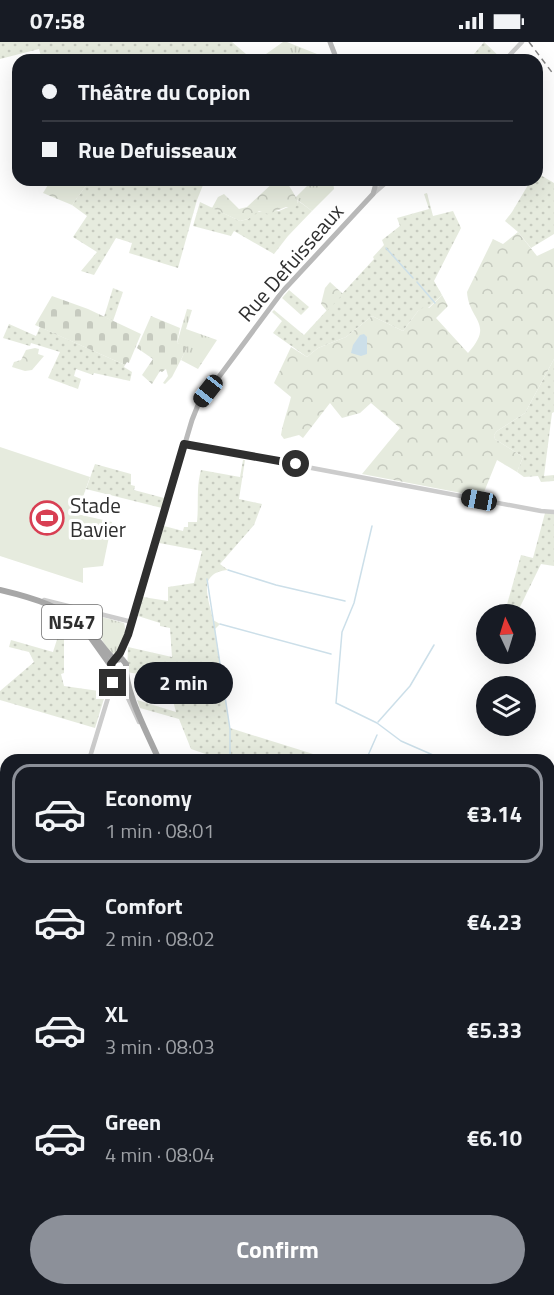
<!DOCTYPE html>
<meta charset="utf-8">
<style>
:root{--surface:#171b24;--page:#242831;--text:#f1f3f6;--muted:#9ea1a6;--line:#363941;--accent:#8c9099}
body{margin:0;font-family:"Titillium Web",sans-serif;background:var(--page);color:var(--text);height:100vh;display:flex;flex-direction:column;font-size:22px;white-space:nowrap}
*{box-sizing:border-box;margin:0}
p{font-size:20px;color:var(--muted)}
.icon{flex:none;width:33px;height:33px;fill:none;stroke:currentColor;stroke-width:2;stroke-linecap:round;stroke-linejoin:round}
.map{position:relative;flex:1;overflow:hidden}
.side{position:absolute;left:0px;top:712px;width:555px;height:542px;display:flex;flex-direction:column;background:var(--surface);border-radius:18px 18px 0 0;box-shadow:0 6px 24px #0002}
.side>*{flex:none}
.top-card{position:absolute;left:12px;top:12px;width:531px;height:132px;border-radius:18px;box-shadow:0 6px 24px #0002;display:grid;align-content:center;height:132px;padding:0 30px;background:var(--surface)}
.needle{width:39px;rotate:356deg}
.fabs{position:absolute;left:476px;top:562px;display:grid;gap:12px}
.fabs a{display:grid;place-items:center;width:60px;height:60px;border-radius:50%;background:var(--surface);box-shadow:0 6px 24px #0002;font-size:30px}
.end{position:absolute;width:27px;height:27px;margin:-14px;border:8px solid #2f2f2f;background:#fff;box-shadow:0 0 0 3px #fff}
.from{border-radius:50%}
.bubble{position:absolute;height:42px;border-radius:21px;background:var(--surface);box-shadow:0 6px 24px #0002;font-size:20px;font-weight:700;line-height:42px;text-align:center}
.car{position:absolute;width:18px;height:36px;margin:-18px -9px;border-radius:8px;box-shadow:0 0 4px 2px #0007;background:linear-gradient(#222 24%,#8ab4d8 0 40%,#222 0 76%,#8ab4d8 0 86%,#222 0)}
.top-card b{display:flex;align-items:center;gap:21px;height:57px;font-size:22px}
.top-card b+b{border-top:2px solid var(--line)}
.top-card i{width:15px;height:15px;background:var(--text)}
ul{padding:10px 0 0;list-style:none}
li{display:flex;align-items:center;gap:18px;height:99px;margin:0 12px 9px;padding:0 18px;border:3px solid transparent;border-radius:18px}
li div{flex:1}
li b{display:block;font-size:22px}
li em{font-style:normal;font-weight:700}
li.active{border-color:var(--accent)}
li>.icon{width:54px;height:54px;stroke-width:1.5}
.cta{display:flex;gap:12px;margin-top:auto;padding:12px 30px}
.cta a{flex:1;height:69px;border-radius:36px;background:var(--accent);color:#fff;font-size:24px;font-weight:700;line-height:69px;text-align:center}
.status{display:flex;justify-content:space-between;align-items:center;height:42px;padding:0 30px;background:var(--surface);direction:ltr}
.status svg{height:16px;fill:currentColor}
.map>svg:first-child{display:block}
</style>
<div class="status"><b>07:58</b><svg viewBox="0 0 49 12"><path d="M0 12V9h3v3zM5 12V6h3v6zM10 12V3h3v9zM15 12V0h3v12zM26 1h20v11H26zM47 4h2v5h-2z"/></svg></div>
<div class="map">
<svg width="554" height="1253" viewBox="0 0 554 1253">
<defs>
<pattern id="grass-dots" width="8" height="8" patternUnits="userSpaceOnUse" patternTransform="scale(1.5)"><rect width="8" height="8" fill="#e6ebde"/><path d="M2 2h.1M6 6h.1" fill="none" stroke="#c6cabf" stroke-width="1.8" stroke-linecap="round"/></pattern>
<pattern id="forest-crowns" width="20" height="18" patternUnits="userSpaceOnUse" patternTransform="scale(1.5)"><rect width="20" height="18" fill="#e6ebde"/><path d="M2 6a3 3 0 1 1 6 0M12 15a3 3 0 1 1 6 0" fill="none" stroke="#c6cabf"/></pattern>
<pattern id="cemetery-stones" width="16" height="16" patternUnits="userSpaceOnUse" patternTransform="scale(1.5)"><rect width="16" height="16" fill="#e6ebde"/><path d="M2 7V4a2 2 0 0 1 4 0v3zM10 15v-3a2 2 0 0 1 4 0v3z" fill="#c6cabf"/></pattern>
<pattern id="park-tufts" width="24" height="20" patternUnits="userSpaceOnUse" patternTransform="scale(1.5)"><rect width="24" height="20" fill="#e6ebde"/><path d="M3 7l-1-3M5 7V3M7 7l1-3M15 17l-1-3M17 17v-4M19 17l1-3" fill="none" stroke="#c6cabf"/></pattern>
</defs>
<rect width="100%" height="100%" fill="#fff"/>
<g fill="url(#grass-dots)">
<path d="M0,0h232l14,12 -3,6h-201l-3,-11 -39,10z"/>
<path d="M484,0l18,17 -1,1h-21l-6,-6z"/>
<path d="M537,131l17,10v51l-23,14 -13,-16 -13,-11 7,-9 19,-32h6z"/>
<path d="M90,138h115l-8,20 -19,68 -49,-15 3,-10 -16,-5 -22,37 -13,-4 16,-19 -24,-15 14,-21 -15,-11z"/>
<path d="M427,151l6,23 20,-5 8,17 -27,53 8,14 -14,13 -10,3 -15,20 -31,-15 -26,21 -28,11 -11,9 -34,-24 9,-12 -10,-9 2,-2 30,25 70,-76 -1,-2 11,-12 -2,-5 18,-14 -3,-8 32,-9 -5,-15z"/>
<path d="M297,158l15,11 -24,25 -14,18 -40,-23 -3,5 -38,-10 7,-24 40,19 8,-2 7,-7 24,-1 19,-8z"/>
<path d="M113,246l10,4 -10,29 -9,-4z"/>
<path d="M289,248l20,17 -8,8 -19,-17z"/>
<path d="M9,282l27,12 4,-9 85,38 -1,2 8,5 -2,9 -36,-8 -1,2 -17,-6 -2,7 7,3 -3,10 -30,-11 12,-26 -29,-9 -1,3 -27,-8z"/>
<path d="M554,317v53l-2,1 -8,63 10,-1v6l-13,1 -3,-6 -14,1 -7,-5 6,-15 -28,-18 -1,-4 3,-4 28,-18z"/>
<path d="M243,418h2l-6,39 23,5 -8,21 -34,39 8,6c-32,3 -19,29 -15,50l7,4 -5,5 15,99 80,25 9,3 -2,4h-94l-32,-11 -12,-30 -39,-11 -3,-8 39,12 -6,-22v-10l-43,-8 1,-25 44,10 -2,-29 -10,-2v-3l-22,-7 5,-19 25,4v-14l26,-4 8,-32 -43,-8 5,-17 19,5 1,-4h4v-5h9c2,-19 -1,-34 4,-52l39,7z"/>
<path d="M95,422l36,10v11l4,1 -1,4 30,8 -2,10 -76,-19z"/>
<path d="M545,471h9v53l-13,-2 -22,45 1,6h-16l17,-60 12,3z"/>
<path d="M60,576l5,2 4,13 -5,3v37l-3,1 3,12 42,6 -11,36 -95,-28v-9l34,-29 -5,-10 -20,-5 2,-7 42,12 8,-25 -3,-1z"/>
<path d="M0,799l6,1v31l-5,8 4,2 -5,2z"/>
<path d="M6,871v49l-6,4v-52z"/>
<path d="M6,1010v238h60l-6,5h-60v-242z"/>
<path d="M549,1121l1,10h4v73l-5,1z"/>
</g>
<g fill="url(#forest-crowns)">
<path d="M51,138h39l-18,25 -29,-12z"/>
<path d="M276,138h10c4,9 12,17 12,25l-5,3 -7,-1 -18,7 -9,-3 -11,8 -8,2 -28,-13 6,-11 6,-3 15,15 8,-2z"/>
<path d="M518,190l19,24 17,-8v111l-29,54 -28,18 -3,4 1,4 28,18 -6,15 -20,-12 -15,37 -120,-23 38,-46 -29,-25 -11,10 -18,5 -12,-15 -27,35 -4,-3 -15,4 -3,-4c2,-13 7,-25 10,-38l-17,-14 17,-36 16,10 11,-9 28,-11 26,-21 31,15 15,-20 6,-4 5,1 13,-13 6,11 -12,12 32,35c27,-30 1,-32 -1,-61l26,-53 10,5z"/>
<path d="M330,240l13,12 -16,17 -6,-7 4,-16z"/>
<path d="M35,306l4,1 -1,5 6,2 -12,14 -7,1 -13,-4 2,-5 7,-2 5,-10z"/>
</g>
<g fill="url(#cemetery-stones)">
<path d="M52,254l36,13 53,25 -12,29 -2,-1 -2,3 -90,-40z"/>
<path d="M151,274l29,12 -3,15 11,3 -16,31 -7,7 -2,-1 5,-7 -2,-7 -4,3 -2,-1 -8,13 -10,-9 11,-16 -16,-11z"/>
</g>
<g fill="url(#park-tufts)">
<path d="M283,0h4l45,18h-69l3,-6z"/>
<path d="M313,138h20l1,9 -22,22 -17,-13z"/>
<path d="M187,267l5,1 -6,19 31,11 -19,29 -17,-9 6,-13 -10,-4z"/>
<path d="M65,565l59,16c3,8 -1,26 -8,31l-6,-1c-5,-6 -8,-15 -13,-21 -9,-10 -22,-16 -33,-23z"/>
</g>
<path fill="#e6ebde" d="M0,405l90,30 -13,37 35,8 -9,44 -20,2v15l-83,-27z"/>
<path fill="#ccdfe9" d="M364,292l3,3v17l-6,2 -10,-3 2,-8 7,-10z"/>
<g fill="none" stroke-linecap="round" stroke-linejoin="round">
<g stroke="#ccdfe9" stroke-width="1.5">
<path d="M386,206l27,30"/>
<path d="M417,240l18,21"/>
<path d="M372,484l-18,77 -12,29 -6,71 41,20 24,18 32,14"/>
<path d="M228,528l48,15 69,16"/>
<path d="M207,537l23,150v25"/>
<path d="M220,582l111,30"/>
<path d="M378,680l32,-36 24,-41"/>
<path d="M366,718l11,-25"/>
<path d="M410,718l1,-3"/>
<path d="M549,839h5"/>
<path d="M0,1200l6,-10"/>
</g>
<path stroke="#c2c2c2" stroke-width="10" d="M549,928l5,-2"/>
<path stroke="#c2c2c2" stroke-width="26" d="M549,951h5"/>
<g stroke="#ccc" stroke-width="4.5">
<path d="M505,18l17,-18"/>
<path d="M373,152l16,-14"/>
<path d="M184,402l357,67 13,1"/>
<path d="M44,558l88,22"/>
<path d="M113,641h6l3,2 17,37"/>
<path d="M89,718l22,-72 7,-14"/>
<path d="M549,843l5,-1"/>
<path d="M0,846l6,-3"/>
<path d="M549,1086h5"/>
<path d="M208,1253l3,-5"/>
</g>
<g stroke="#b9b9b9" stroke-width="5">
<path d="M330,0l7,18"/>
<path d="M117,617l11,-24 64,-215 6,-15 84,-113 91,-98 4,-14"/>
</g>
<g stroke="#a7a7a7" stroke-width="6">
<path d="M0,548c34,8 64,17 90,41 9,9 15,21 25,29"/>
<path d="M65,575l26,21 20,28"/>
<path d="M128,643l-8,-10 -8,-5 -1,-6 4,-4 7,-1 4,5c-2,27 22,70 33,96"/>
<path d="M549,1019h5"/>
</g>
<path stroke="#848484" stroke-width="1.5" stroke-dasharray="6 4.5" stroke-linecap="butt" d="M529,0l25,33"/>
</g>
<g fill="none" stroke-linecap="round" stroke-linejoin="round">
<path stroke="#2f2f2f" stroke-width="8" d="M113,641l-2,5 2,-14 -2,-10 9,-11 8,-18 56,-191 112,20"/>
</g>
<defs>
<g id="stadium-ring" transform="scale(1.725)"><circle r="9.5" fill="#fff" stroke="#d83f53" stroke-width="1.5"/><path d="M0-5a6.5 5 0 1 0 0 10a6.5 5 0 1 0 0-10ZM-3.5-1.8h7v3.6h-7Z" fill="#d83f53"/></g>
</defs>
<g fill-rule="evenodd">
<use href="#stadium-ring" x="47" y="476"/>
</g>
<g text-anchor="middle" stroke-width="6" stroke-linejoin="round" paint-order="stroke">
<rect fill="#fff" stroke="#6d6d6d" stroke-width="1.5" x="42" y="563" width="60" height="34" rx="4.5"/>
<g font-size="20" font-weight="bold" fill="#2f2f2f">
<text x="72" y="587">N547</text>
</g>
<g font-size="21" fill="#2f2f2f" stroke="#fff">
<text transform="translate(291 221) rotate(-49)" y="7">Rue Defuisseaux</text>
</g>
<g font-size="21" fill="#2f2f2f" stroke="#fff" text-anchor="start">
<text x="70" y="471">Stade<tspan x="70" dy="24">Bavier</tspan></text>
</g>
</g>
</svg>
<div class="fabs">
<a><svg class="needle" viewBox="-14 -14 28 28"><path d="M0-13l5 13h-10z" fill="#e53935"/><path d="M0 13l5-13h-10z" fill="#9ea1a6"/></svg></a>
<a><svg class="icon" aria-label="layers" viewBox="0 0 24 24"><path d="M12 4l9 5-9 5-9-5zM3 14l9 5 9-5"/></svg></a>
</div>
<i class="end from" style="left:296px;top:422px"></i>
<i class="end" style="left:113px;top:641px"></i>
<div class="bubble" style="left:134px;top:620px;width:99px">2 min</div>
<i class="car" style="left:208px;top:349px;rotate:218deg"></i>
<i class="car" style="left:479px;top:458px;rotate:281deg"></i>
<div class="top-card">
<b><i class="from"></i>Théâtre du Copion</b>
<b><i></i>Rue Defuisseaux</b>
</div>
<section class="side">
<ul>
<li class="active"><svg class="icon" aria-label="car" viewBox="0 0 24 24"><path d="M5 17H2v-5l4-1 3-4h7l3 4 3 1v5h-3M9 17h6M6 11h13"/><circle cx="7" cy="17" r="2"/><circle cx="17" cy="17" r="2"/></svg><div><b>Economy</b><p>1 min · 08:01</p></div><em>€3.14</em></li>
<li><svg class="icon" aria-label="car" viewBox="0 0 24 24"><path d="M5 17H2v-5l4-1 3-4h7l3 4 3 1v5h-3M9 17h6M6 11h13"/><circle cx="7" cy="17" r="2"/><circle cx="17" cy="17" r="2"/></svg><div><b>Comfort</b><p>2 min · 08:02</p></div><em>€4.23</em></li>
<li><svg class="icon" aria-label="car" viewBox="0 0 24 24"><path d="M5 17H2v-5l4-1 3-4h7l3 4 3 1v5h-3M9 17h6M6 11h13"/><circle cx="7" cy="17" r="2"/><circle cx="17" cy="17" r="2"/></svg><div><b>XL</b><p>3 min · 08:03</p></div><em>€5.33</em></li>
<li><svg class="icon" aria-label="car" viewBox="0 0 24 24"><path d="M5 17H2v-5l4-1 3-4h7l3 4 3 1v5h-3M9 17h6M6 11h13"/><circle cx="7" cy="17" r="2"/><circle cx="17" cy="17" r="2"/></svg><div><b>Green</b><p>4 min · 08:04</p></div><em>€6.10</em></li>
</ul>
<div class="cta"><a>Confirm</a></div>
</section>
</div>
